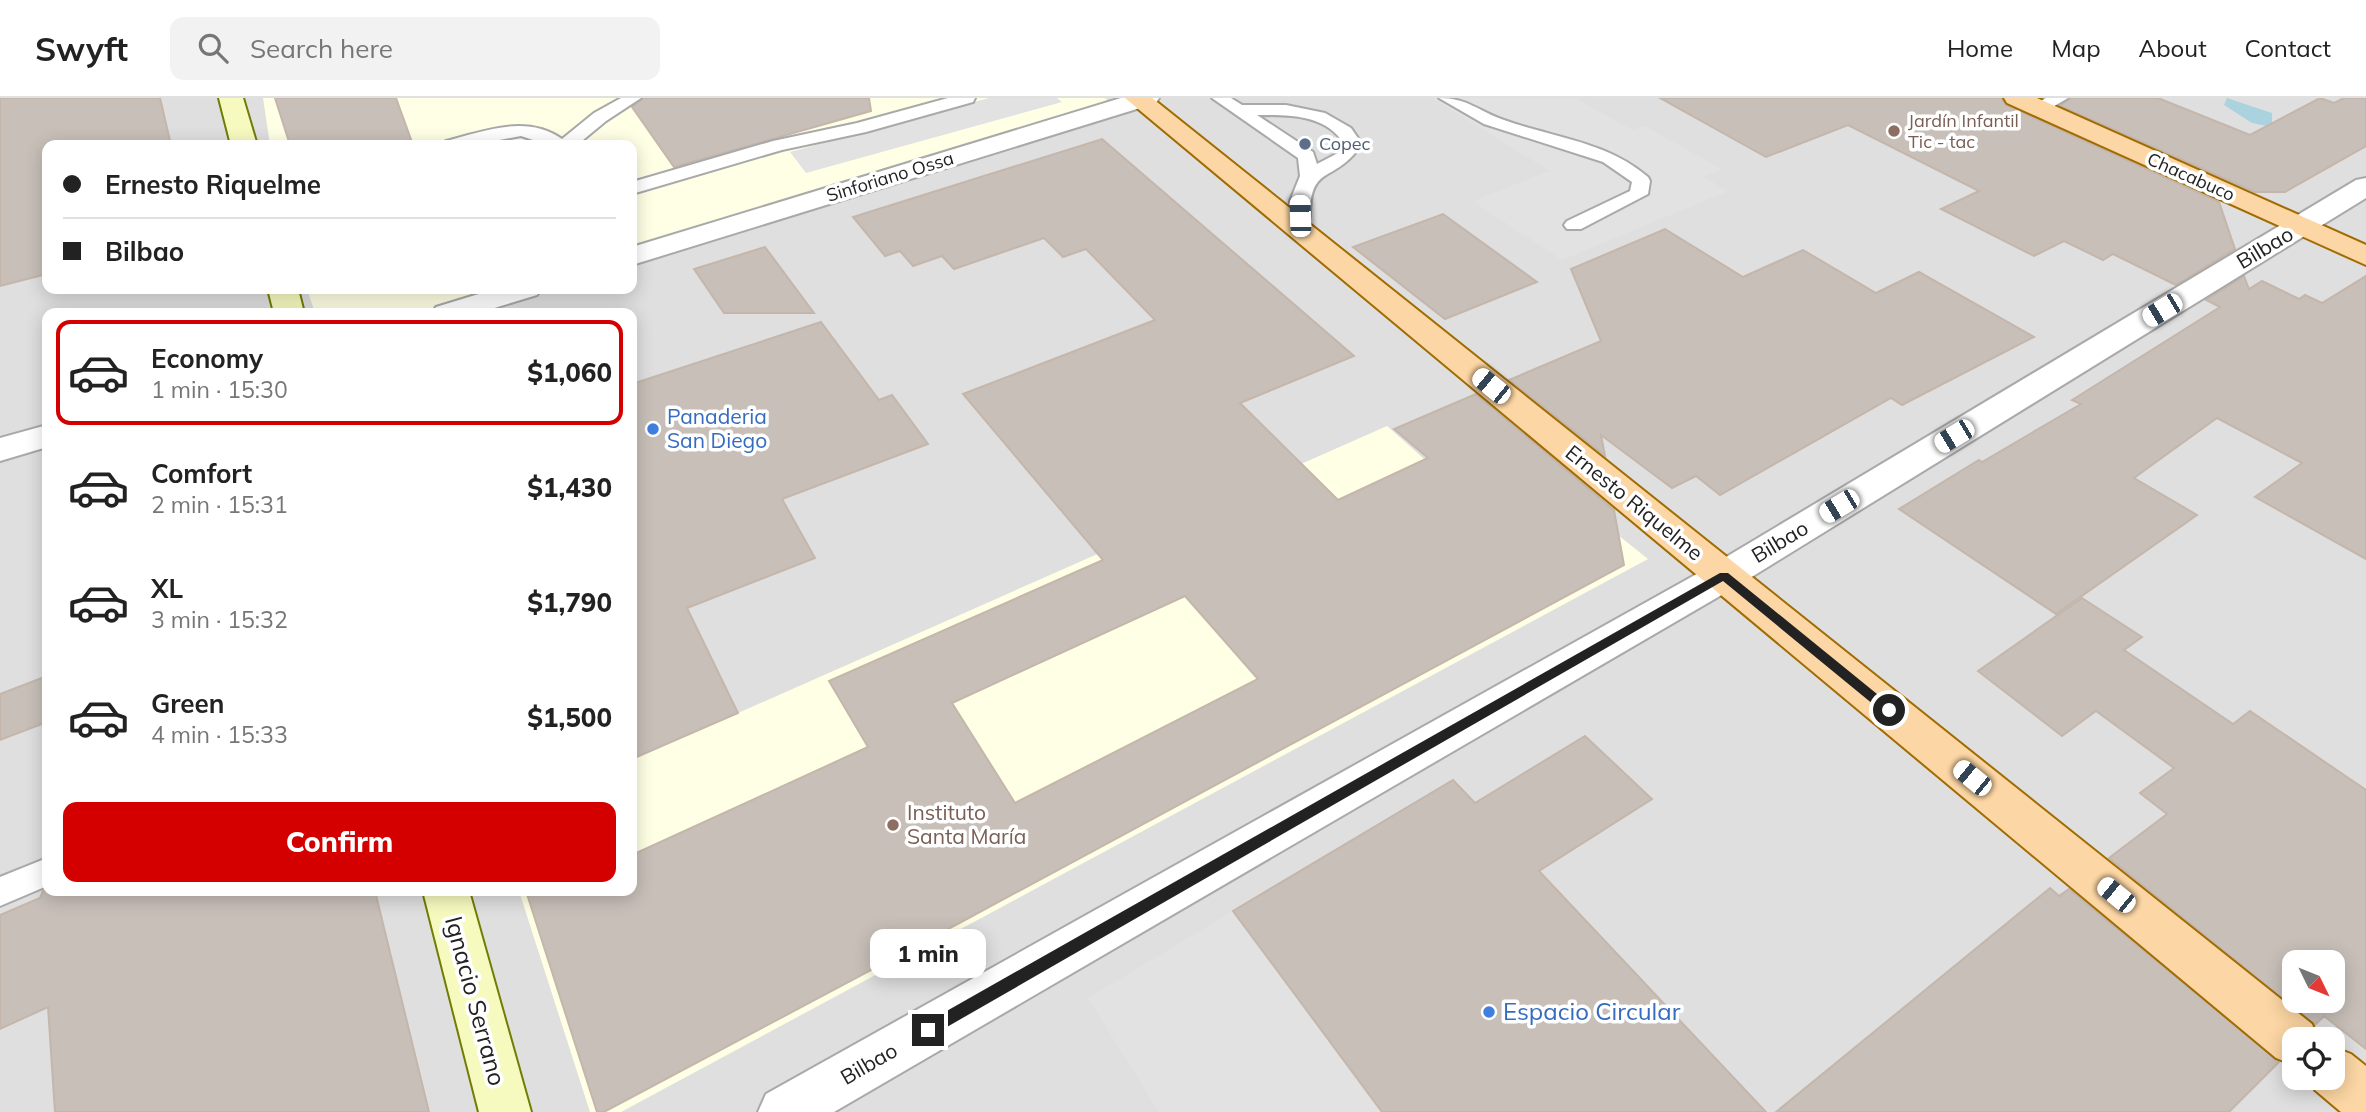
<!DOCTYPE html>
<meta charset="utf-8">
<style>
:root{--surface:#fff;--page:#f2f2f2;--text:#222;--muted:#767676;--line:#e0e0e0;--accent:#d40000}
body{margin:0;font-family:Mulish,sans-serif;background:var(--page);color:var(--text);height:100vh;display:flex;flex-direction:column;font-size:26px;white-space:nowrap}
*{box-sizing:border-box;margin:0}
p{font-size:23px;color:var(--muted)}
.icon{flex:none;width:38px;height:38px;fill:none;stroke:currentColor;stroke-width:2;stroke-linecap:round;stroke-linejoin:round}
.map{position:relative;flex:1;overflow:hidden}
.drawer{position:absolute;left:42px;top:210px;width:595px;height:588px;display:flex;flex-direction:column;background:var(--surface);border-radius:14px;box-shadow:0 4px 18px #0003}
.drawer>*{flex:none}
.hud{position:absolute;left:42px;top:42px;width:595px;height:154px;border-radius:14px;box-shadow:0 4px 18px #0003;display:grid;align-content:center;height:154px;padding:0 21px;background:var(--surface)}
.needle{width:46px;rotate:133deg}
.buttons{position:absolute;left:2282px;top:852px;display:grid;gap:14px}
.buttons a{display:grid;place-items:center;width:63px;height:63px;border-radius:14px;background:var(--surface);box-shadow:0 4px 18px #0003;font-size:35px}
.end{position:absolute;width:32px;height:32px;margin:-16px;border:9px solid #222;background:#fff;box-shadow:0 0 0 4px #fff}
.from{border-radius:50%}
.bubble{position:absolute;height:49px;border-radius:14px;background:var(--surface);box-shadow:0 4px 18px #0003;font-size:23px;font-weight:800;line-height:49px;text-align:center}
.car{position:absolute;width:21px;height:42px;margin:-21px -10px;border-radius:9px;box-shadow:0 0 5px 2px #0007;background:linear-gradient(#fff 24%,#345 0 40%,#fff 0 76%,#345 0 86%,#fff 0)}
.hud b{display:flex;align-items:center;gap:24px;height:66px;font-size:26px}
.hud b+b{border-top:2px solid var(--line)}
.hud i{width:18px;height:18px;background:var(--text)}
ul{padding:12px 0 0;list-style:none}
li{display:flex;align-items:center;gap:21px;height:105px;margin:0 14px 10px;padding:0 7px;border:4px solid transparent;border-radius:14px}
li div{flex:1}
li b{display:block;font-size:26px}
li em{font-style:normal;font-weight:800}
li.current{border-color:var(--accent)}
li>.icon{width:63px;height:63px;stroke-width:1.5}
.action{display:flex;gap:14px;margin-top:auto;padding:14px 21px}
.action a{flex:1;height:80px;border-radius:14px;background:var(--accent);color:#fff;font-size:28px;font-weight:800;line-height:80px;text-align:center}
header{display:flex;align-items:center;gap:42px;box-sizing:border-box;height:98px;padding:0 35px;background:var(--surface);border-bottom:2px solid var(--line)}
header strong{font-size:33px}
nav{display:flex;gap:38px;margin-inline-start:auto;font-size:24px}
.search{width:490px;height:63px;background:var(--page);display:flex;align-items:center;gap:18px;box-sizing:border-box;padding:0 24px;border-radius:14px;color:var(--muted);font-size:26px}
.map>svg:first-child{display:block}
</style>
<header>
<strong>Swyft</strong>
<div class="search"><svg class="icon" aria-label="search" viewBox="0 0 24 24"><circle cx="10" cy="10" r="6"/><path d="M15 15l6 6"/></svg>Search here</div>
<nav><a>Home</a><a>Map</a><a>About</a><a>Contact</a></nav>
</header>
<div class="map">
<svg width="2366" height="1014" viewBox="0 0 2366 1014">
<rect width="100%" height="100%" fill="#f2efe9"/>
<path fill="#e0dfdf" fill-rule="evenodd" d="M0,0h2366v1014h-2366zM47,47h585v144h-585zM47,215h585v578h-585zM2294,864h39v39h-39zM2294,942h39v38h-39z"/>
<g fill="#ffffe5">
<path d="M263,0h842l9,7 -482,146v-106h-362z"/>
<path d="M307,191h200l-82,24h-110z"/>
<path d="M1387,328l45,40 62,-30 154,123 -1027,553h-31l-71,-221h113v-131z"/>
</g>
<g fill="#e2e2e2">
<path d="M989,0h68l5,4 -256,71 -16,-21z"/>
<path d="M1432,0h143l57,32 12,-4 78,43 -18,8 24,14 -166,69 -89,-59 77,-30z"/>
<path d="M1233,813l149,201h-223l-71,-114z"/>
</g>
<path fill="#aad3df" d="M2227,0l45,15v10l-5,3 -15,-3 -28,-18z"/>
<g fill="#c7bfb8" stroke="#c4b6ab" stroke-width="2" fill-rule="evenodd">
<path d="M0,0h160l11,47h-124v129l-47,12z"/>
<path d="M275,0h121l17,47h-123z"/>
<path d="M643,0h226l2,13 -197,56 -42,-60z"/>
<path d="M1660,0h341l5,7 213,97 16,47 -59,36 -63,-31 -10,6 -39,-19 -30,15 -93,-47 38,-18 -131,-66 -82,32z"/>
<path d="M2070,0h88l92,37 70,-37 14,5 10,-5h22v48l-81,46h-30l-195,-86z"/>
<path d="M1102,41l252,217 -114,47 98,97 90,-42 -34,-29 82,-35 138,116 10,55 -659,355 -361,192h-7l-71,-221h106v-36l236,-108 -39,-66 274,-121 -140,-166 192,-74 -69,-71 -23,8 -19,-19 -90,31 -12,-13 -29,10 -13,-15 -15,5 -32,-39zM1185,498l73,83 -243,124 -63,-100z"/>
<path d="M1443,116l94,68 -92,37 -92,-72z"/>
<path d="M1665,131l78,48 60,-27 73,43 43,-21 115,65 -132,68 -11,-7 -171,97 -24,-19 -24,12 -71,-53 4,21 -96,-76 92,-39 -30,-72z"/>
<path d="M765,149l49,66h-90l-30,-44z"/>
<path d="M2244,178l5,13 13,-8 37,18 6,-4 17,8 44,-27v283l-111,-62 47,-34 -85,-45 -83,60 63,37 -141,99 -157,-105 80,-49 3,2 99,-58 -9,-4 148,-93 -14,-7z"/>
<path d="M821,224l58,78 13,-5 36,49 -146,55 33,59 -128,50 51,105 -106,46v-375z"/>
<path d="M2082,500l60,39 -18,13 109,74 17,-13 116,79v259l-42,-33 -9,9 -206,-167 58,-44 -27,-21 34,-25 -78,-57 -34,25 -84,-65zM2294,864h39v39h-39z"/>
<path d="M47,578v46l-47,18v-46z"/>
<path d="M1585,638l67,63 -113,72 227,241h-384l-149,-201 220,-131 22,23z"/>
<path d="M2050,790l9,8 10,-7 210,173 -50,50h-453z"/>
<path d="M43,793h332l54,221h-374l-7,-105 -48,22v-114l40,-17z"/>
</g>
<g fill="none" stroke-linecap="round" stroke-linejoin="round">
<g stroke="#a9a9a9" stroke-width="4">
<g id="service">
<path d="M621,0h20l-35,23 -29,24h-29l-27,-9 -49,9h-29l3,-4c38,-10 81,-27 116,-2l32,-26z"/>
<path d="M948,0h27l-2,4 -107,30 -84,18 -150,44v-12l141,-41 84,-18z"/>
<path d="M1212,0h19l11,7h44l39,8 26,15 11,16c-31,45 -55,14 -52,87l-3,4 -7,2 -10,-6v-30l10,-25 -2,-18zM1257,17c31,0 69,-1 87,29l-6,9 -21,11 -4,-12z"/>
<path d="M1439,0c29,0 39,13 65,22 50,18 102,21 144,57l2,4 -2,13 -67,35h-14l-3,-4 3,-4 63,-30 2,-9 -29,-20 -119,-38z"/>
<path d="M2046,0h22l-24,14h-12l-3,-4z"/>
<path d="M47,760v28l-47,20v-29z"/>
</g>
</g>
<g stroke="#a9a9a9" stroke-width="4">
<g id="minor">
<path d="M1121,0h38l-3,5 -524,162v-18z"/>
<path d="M495,191h46l-4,6 -59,18h-46l4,-6z"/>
<path d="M47,327v22l-47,14v-23z"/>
</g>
</g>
<g stroke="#a9a9a9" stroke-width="4">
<path id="tertiary" d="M2366,80v20l-629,388 -903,526h-76l8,-18 945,-528 645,-386z"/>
</g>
<g stroke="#707d05" stroke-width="4">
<g id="secondary">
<path d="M219,0h24l14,47h-26z"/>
<path d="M268,191h30l6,24h-30z"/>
<path d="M423,793h46l62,221h-52z"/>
</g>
</g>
<g stroke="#a06b00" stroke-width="4">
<g id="primary">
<path d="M1125,0h27l1160,926 6,16h-24v25l-18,-7z"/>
<path d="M2004,0h33l329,147v20l-359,-162z"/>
<path d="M2333,949l18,7 15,12v46h-25l-26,-22 -5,-12h23z"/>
</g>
</g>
<use href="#service" fill="#fff" fill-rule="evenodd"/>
<use href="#minor" fill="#fff" fill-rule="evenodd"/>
<use href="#tertiary" fill="#fff" fill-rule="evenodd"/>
<use href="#secondary" fill="#f7fabf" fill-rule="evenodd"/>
<use href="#primary" fill="#fcd6a4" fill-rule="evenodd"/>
</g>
<path fill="#222" d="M1720,475h8l165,134v7h-8l-162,-133 -790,454h-11v-10z"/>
<g fill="#8d6e63" stroke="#fff" stroke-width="2.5">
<circle cx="1894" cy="33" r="7"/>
<circle cx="893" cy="727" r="7"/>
</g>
<circle fill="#5c6f8a" stroke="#fff" stroke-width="2.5" cx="1305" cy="46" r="7"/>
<g fill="#3f7fe0" stroke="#fff" stroke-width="2.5">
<circle cx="653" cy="331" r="7"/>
<circle cx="1489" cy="914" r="7"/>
</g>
<g text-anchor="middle" stroke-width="7" stroke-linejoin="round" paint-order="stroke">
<g font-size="18" fill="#785e54" stroke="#fff" text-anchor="start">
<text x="1908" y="29">Jardín Infantil<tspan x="1908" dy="21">Tic - tac</tspan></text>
</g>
<g font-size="18" fill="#4e5e75" stroke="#fff" text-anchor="start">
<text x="1319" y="52">Copec</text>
</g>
<g font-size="18" fill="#222" stroke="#fff">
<text transform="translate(890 79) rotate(-17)" y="6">Sinforiano Ossa</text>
<text transform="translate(2191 79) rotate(24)" y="6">Chacabuco</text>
</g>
<g font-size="21" fill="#222" stroke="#fff">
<text transform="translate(2265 150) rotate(-31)" y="7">Bilbao</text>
<text transform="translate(1634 405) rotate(39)" y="7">Ernesto Riquelme</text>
<text transform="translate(1780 444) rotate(-31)" y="7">Bilbao</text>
<text transform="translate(869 966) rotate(-30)" y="7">Bilbao</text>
</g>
<g font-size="21" fill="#366cbe" stroke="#fff" text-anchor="start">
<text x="667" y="326">Panaderia<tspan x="667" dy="24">San Diego</tspan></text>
</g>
<g font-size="21" fill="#785e54" stroke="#fff" text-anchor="start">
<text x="907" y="722">Instituto<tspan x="907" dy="24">Santa María</tspan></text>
</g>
<g font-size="24" fill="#222" stroke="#fff">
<text transform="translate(475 903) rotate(75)" y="8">Ignacio Serrano</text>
</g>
<g font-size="24" fill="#366cbe" stroke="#fff" text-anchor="start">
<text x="1503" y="922">Espacio Circular</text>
</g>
</g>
</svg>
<div class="buttons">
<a><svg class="needle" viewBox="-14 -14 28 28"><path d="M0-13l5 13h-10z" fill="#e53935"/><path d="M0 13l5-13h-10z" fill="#767676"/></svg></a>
<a><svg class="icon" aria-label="locate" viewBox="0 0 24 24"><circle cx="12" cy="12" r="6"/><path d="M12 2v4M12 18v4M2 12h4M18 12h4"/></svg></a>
</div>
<i class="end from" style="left:1889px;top:612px"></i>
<i class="end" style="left:928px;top:932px"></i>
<div class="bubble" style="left:870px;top:831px;width:116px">1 min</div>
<i class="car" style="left:1300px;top:118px;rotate:358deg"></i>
<i class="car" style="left:2162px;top:212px;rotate:239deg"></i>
<i class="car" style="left:1491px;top:288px;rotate:309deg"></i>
<i class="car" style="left:1954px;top:338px;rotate:239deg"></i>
<i class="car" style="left:1839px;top:408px;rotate:239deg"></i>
<i class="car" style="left:1972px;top:680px;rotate:309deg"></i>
<i class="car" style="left:2116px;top:797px;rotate:309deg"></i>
<div class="hud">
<b><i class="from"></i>Ernesto Riquelme</b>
<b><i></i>Bilbao</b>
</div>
<section class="drawer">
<ul>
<li class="current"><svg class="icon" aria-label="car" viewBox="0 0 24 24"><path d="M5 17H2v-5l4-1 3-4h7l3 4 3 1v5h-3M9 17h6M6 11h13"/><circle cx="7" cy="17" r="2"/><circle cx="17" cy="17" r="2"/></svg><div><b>Economy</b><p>1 min · 15:30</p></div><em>$1,060</em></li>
<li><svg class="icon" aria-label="car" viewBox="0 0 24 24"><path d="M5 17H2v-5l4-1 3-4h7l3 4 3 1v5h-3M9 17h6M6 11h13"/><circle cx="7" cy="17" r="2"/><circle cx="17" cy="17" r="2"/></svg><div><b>Comfort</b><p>2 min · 15:31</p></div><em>$1,430</em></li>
<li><svg class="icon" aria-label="car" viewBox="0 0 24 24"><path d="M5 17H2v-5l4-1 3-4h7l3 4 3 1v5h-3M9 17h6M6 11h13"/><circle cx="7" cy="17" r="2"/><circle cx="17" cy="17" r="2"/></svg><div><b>XL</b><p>3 min · 15:32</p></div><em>$1,790</em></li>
<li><svg class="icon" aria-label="car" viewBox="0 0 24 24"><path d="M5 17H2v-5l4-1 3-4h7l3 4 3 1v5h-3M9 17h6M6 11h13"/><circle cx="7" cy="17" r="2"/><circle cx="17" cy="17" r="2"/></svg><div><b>Green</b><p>4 min · 15:33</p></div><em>$1,500</em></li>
</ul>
<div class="action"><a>Confirm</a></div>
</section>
</div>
